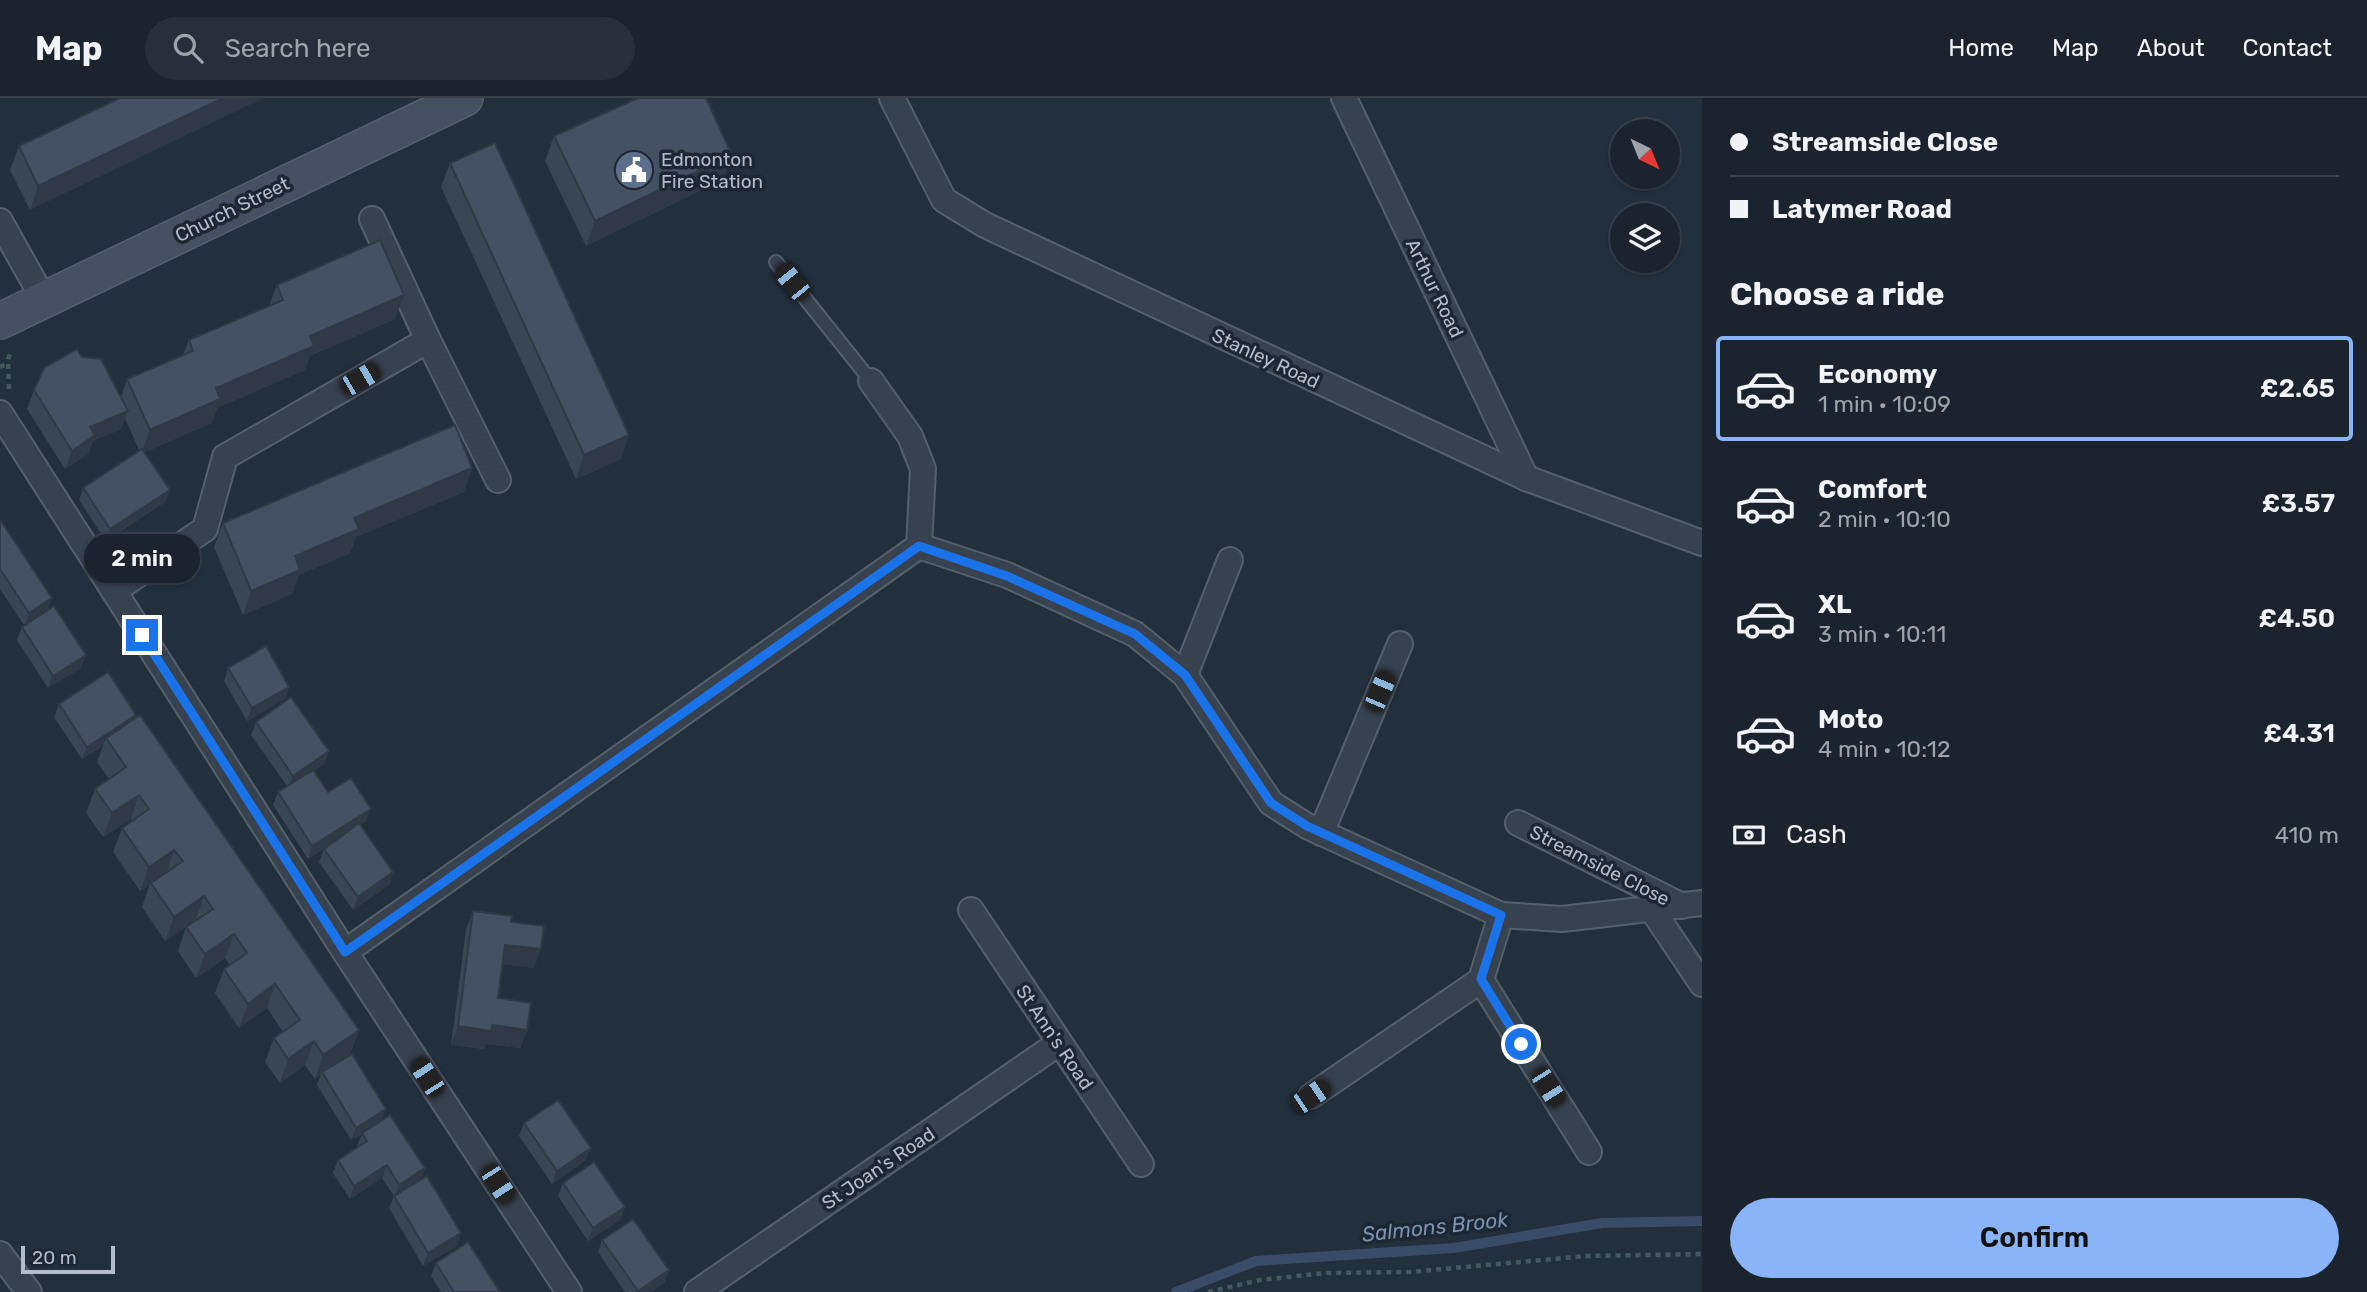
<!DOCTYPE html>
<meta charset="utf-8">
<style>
:root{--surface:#1b232e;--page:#282f3a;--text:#f1f3f6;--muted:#a0a4aa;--line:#39404a;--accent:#8ab4f8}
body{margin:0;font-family:Rubik,sans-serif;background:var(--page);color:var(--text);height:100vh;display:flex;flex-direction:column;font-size:26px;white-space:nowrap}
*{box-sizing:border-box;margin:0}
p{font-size:23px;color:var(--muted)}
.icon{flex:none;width:38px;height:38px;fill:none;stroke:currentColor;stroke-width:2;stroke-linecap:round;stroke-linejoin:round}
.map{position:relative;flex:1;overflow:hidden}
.details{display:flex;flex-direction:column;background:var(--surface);width:665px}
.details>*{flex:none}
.hud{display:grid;align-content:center;height:154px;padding:0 28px;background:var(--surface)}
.needle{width:46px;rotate:137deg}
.controls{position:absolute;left:1610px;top:21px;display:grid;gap:14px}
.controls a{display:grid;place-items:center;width:70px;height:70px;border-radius:50%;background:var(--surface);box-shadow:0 2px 5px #0004,0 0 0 2px var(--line);font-size:35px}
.scale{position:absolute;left:21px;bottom:18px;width:94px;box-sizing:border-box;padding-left:7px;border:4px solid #b4bcc9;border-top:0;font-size:19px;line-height:24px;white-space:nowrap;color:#b4bcc9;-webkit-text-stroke:5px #1d2633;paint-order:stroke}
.end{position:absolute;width:32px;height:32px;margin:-16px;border:9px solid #1a73e8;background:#fff;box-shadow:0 0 0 4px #fff}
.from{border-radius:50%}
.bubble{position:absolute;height:49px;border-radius:24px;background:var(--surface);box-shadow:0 2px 5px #0004,0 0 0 2px var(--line);font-size:23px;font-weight:600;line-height:49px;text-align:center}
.car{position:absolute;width:21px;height:42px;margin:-21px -10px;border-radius:9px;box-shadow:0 0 5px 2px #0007;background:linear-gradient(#222 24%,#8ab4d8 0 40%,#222 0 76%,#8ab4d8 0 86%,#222 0)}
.hud b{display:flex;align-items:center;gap:24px;height:66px;font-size:26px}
.hud b+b{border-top:2px solid var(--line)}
.hud i{width:18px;height:18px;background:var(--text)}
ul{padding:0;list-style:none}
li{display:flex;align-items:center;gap:21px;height:105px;margin:0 14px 10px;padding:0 14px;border:4px solid transparent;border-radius:7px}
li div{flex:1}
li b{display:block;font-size:26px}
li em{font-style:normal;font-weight:600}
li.on{border-color:var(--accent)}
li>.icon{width:63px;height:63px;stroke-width:1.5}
h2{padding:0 28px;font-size:32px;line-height:84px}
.pay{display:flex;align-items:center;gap:18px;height:77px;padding:0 28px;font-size:26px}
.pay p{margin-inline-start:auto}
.action{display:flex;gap:14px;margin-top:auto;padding:14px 28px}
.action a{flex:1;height:80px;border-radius:42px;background:var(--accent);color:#111;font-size:28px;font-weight:600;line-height:80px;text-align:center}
header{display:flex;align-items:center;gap:42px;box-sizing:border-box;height:98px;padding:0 35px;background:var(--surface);border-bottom:2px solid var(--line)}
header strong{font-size:33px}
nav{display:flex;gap:38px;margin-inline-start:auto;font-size:24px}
.search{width:490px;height:63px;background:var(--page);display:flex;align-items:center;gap:18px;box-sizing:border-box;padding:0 24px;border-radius:38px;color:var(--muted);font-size:26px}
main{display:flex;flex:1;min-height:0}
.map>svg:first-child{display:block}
</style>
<header>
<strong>Map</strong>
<div class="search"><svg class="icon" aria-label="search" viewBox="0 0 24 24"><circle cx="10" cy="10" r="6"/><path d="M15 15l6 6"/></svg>Search here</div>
<nav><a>Home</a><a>Map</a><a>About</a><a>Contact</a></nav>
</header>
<main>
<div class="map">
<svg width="1702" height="1194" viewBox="0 0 1702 1194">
<rect width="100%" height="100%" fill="#242f3e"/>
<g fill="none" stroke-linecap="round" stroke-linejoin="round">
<path stroke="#394c67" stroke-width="10" d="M1176,1194l80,-31 198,-13 148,-25 100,-2"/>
<g stroke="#565f6c" stroke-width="16">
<path id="service" d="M776,164l95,119"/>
</g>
<g stroke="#565f6c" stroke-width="28">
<g id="minor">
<path d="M892,0l52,102 41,25 541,253 176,65"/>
<path d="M1344,0l182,380"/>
<path d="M0,123l44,79"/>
<path d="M428,242l70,140"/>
<path d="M0,315l345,539 224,340"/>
<path d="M919,448l88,29 128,59 50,41 86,128 36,23 194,89 61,4 140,-16"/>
<path d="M114,493l91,-62 20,-72 203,-117 -56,-121"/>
<path d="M1185,577l45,-115"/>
<path d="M1518,725l164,83"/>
<path d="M1321,735l79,-189"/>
<path d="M971,812l170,254"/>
<path d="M1653,813l49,73"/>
<path d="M345,854l574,-406 4,-77 -13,-33 -39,-55"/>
<path d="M1481,882l108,172"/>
<path d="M1311,998l170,-116 20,-65"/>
<path d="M0,1156l29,38"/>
<path d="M697,1194l362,-249"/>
</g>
</g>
<g stroke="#565f6c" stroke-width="38">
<path id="secondary" d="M0,223l465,-223"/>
</g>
<g stroke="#44595c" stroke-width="4.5" stroke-dasharray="5 5" stroke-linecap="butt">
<path d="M0,269l9,-4"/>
<path d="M9,291l-1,-30 4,-9"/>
<path d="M1208,1194l52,-12 66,-7 84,-1 176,-16 116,-2"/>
</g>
<use href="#service" stroke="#38414e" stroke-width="12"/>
<use href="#minor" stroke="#38414e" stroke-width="24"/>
<use href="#secondary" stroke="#465061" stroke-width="35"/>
</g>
<g fill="#3b4654">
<path d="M120,0l-90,112 -20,-40 9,-24z"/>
<path d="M554,38l170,43 -138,67 -41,-85z"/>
<path d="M450,65l171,296 -45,20 -135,-292z"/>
<path d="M277,187l127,10 -9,24 -85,37 -5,14 -88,38 -5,15 -67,29 25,38 -5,12 -59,39 -27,-41 4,-12 56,-38 -14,-32 -4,11 -28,12 -5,13 -23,15 -38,-60 7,-19 48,-33 39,40 6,-18 56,-24 6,-15 80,-34z"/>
<path d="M464,394l-108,45 -6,16 -51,22 -7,19 -49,21 -29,-68 9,-24z"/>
<path d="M0,424l52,76 -5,12 34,58 -33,20 -31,-48 5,-13 2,-2 -24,-36z"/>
<path d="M228,570l61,19 -4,12 -38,22 -23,-40z"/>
<path d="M59,606l77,11 -2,3 225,312 -9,24 -9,7 41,59 43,48 -4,12 40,53 -4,13 -34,20 -34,-58 5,-12 -12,-18 -32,21 -17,-26 5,-13 20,-13 -1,-1 5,-12 -11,6 -34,-55 4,-11 -6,5 -10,-14 -25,18 -15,-21 9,-24 9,-6 -16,-24 -28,20 -24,-35 9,-24 6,-4 -5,-7 -29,20 -18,-27 8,-24 10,-7 -31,21 -23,-34 8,-23 -10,7 -27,-39 9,-24 10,-7 -1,-2 -28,18 -17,-24 9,-24 14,-10 -12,-17 6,-16 -21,13 -28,-42z"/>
<path d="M256,624l73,29 -5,13 -10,7 14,21 38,29 -6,4 33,47 -4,13 -36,25 -34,-48 5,-13 4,-3 -20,13 -35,-54 5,-13 9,-6 -36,-51z"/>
<path d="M473,813l38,11 23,46 -32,-4 -4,34 29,32 -7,18 -34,-4 -2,5 -33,-4 15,-115z"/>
<path d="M524,1025l62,37 -34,24 -33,-48z"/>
<path d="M563,1085l62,24 -5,13 -32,21 -30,-45z"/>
<path d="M602,1142l67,30 -5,13 -13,9h-26l-27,-40z"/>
<path d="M436,1165l64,29h-59l-10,-16z"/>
</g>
<g fill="#303945">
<path d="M223,0h41l-234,112 8,-24z"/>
<path d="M732,57l-8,24 -138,67 9,-25z"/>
<path d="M404,197l-9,24 -85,37 -5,14 -88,38 -5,15 -71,31 9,-24 66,-42 94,-52z"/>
<path d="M128,313l-7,18 -28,12 -5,13 -23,15 7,-18 18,-24z"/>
<path d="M629,337l-8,24 -45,20 8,-24z"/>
<path d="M472,370l-8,24 -108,45 -6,16 -51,22 -7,19 -49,21 8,-24 44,-35 59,-38z"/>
<path d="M170,392l-5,12 -59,39 4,-12z"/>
<path d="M52,500l-5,12 -23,16 5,-13z"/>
<path d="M86,557l-5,13 -33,20 5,-12z"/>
<path d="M289,589l-4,12 -38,22 5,-13z"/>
<path d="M136,617l-5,12 -25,11 -3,8 -21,13 5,-12z"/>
<path d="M329,653l-5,13 -36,25 5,-13z"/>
<path d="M139,697l-8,24 -28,18 9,-24z"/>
<path d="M371,711l-5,12 -58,38 4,-13z"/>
<path d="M174,752l-8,24 -26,17 9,-24z"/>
<path d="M393,774l-4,13 -36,25 5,-13z"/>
<path d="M204,798l-8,24 -31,21 9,-24z"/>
<path d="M234,836l-9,24 -29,20 9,-24z"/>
<path d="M505,847l36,4 -7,19 -36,-5z"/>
<path d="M275,886l-8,24 -28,20 9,-24z"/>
<path d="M492,927l35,5 -7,18 -34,-4 -2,5 -33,-4 7,-19z"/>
<path d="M359,932l-9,24 -27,19 -1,-1 -1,2 -6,5 8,-24z"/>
<path d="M314,943l-9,24 -25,18 8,-24z"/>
<path d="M386,1011l-5,13 -30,18 5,-12z"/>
<path d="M591,1050l-5,12 -34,24 5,-13z"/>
<path d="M387,1067l-5,13 -32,21 4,-13z"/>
<path d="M425,1070l-5,13 -25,16 4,-12z"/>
<path d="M625,1109l-5,13 -32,21 5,-13z"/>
<path d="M461,1135l-4,13 -34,20 5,-13z"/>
<path d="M669,1172l-5,13 -13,9h-13z"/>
</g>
<g fill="#455162" stroke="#303945" stroke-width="2">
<path d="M120,0h103l-185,88 -19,-40z"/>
<path d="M638,0h68l26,57 -137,66 -41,-85z"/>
<path d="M495,45l134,292 -45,20 -134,-292z"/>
<path d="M380,142l24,55 -94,41 4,10 -98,42 4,11 -70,31 -23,-51 66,-28 -4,-11 94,-40 -6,-15z"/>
<path d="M77,251l5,8 19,2 27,52 -38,16 5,8 -23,16 -38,-61 10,-22z"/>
<path d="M455,327l17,43 -118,50 5,11 -64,27 5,14 -49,21 -28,-68z"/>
<path d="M142,351l28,41 -60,39 -27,-41z"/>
<path d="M1,423l51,77 -23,15 -29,-44v-47z"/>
<path d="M54,508l32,49 -33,21 -31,-49z"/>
<path d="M266,548l23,41 -37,21 -24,-40z"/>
<path d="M108,574l28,43 -49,32 -28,-43z"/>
<path d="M291,599l38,54 -36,25 -37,-54z"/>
<path d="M140,617l219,315 -36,25 -9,-14 -26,18 -14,-21 26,-18 -25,-36 -27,20 -24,-35 23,-16 -13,-19 -29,20 -19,-27 27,-18 -9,-13 -30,21 -23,-34 32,-22 -9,-11 -25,17 -27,-39 27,-19 -10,-14 -27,18 -17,-24 31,-22 -20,-29z"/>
<path d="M313,672l15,22 23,-14 20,31 -59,37 -34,-54z"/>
<path d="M359,725l34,49 -35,25 -34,-48z"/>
<path d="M473,813l39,5 -1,6 33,4 -3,23 -36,-4 -7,53 33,5 -4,27 -35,-5 -1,6 -33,-5z"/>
<path d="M352,956l34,55 -30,19 -34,-56z"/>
<path d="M558,1002l33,48 -34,23 -33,-48z"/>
<path d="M390,1017l35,53 -26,17 -12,-20 -33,21 -16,-26 29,-19 -5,-8z"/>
<path d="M594,1064l31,45 -32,21 -30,-45z"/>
<path d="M427,1078l34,57 -33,20 -34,-57z"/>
<path d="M633,1121l36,51 -31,21 -36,-51z"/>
<path d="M468,1144l32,50h-46l-18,-29z"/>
</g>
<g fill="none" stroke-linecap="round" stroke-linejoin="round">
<path stroke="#1a73e8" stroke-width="9" d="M142,537l203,317 574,-406 88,30 128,58 50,41 86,128 36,23 194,89 -20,64 40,65"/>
</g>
<defs>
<g id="civic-disc" transform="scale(2.0125)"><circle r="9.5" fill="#5c6f8a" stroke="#1d2633"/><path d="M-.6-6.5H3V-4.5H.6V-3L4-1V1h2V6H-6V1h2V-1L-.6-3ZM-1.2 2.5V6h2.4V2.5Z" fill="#fff"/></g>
</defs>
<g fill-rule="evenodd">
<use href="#civic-disc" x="634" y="72"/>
</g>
<g text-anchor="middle" stroke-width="7" stroke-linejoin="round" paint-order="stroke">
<g font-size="19" fill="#b4bcc9" stroke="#1d2633" text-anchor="start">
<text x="661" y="68">Edmonton<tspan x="661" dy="22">Fire Station</tspan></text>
</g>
<g font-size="19" fill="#b4bcc9" stroke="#1d2633">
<text transform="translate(232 111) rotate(-26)" y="7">Church Street</text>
<text transform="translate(1435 190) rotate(64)" y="7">Arthur Road</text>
<text transform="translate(1266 260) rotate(25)" y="7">Stanley Road</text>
<text transform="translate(1600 767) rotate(27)" y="7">Streamside Close</text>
<text transform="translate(1055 939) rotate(56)" y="7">St Ann's Road</text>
<text transform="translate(878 1070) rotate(-34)" y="7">St Joan's Road</text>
</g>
<g font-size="21" font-style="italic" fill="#7c92b1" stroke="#1d2633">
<text transform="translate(1435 1129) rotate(-6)" y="7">Salmons Brook</text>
</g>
</g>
</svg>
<div class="controls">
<a><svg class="needle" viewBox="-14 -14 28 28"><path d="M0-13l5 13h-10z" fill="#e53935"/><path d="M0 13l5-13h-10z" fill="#a0a4aa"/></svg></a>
<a><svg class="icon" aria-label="layers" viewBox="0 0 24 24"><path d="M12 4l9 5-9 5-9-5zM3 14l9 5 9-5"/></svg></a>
</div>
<div class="scale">20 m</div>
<i class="end from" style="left:1521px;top:946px"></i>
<i class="end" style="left:142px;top:537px"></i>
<div class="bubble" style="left:84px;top:436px;width:116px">2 min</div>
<i class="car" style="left:792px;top:184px;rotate:321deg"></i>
<i class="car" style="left:360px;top:281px;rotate:60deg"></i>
<i class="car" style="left:1380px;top:593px;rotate:23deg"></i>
<i class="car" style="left:427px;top:979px;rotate:327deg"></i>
<i class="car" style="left:1548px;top:989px;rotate:148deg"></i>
<i class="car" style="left:1311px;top:998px;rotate:56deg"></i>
<i class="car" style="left:498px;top:1086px;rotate:147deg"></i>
</div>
<section class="details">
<div class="hud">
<b><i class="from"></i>Streamside Close</b>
<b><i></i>Latymer Road</b>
</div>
<h2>Choose a ride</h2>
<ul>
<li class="on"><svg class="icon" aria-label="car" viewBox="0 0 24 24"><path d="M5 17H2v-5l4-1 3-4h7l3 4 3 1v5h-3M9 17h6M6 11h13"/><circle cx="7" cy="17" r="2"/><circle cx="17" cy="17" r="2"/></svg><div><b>Economy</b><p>1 min · 10:09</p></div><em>£2.65</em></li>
<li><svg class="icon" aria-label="car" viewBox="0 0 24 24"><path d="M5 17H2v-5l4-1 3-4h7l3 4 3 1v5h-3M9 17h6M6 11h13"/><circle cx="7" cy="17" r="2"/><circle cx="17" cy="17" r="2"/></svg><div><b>Comfort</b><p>2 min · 10:10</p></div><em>£3.57</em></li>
<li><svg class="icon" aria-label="car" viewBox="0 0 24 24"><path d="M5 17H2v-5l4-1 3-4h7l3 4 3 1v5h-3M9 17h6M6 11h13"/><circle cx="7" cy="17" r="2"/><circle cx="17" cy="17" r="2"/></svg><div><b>XL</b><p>3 min · 10:11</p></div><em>£4.50</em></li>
<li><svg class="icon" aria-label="car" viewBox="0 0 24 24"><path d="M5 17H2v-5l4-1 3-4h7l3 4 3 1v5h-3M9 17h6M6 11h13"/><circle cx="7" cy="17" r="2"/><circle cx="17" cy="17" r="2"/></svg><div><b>Moto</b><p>4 min · 10:12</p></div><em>£4.31</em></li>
</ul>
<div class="pay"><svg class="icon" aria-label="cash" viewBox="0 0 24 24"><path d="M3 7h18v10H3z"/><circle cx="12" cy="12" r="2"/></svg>Cash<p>410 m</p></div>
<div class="action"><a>Confirm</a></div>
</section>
</main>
